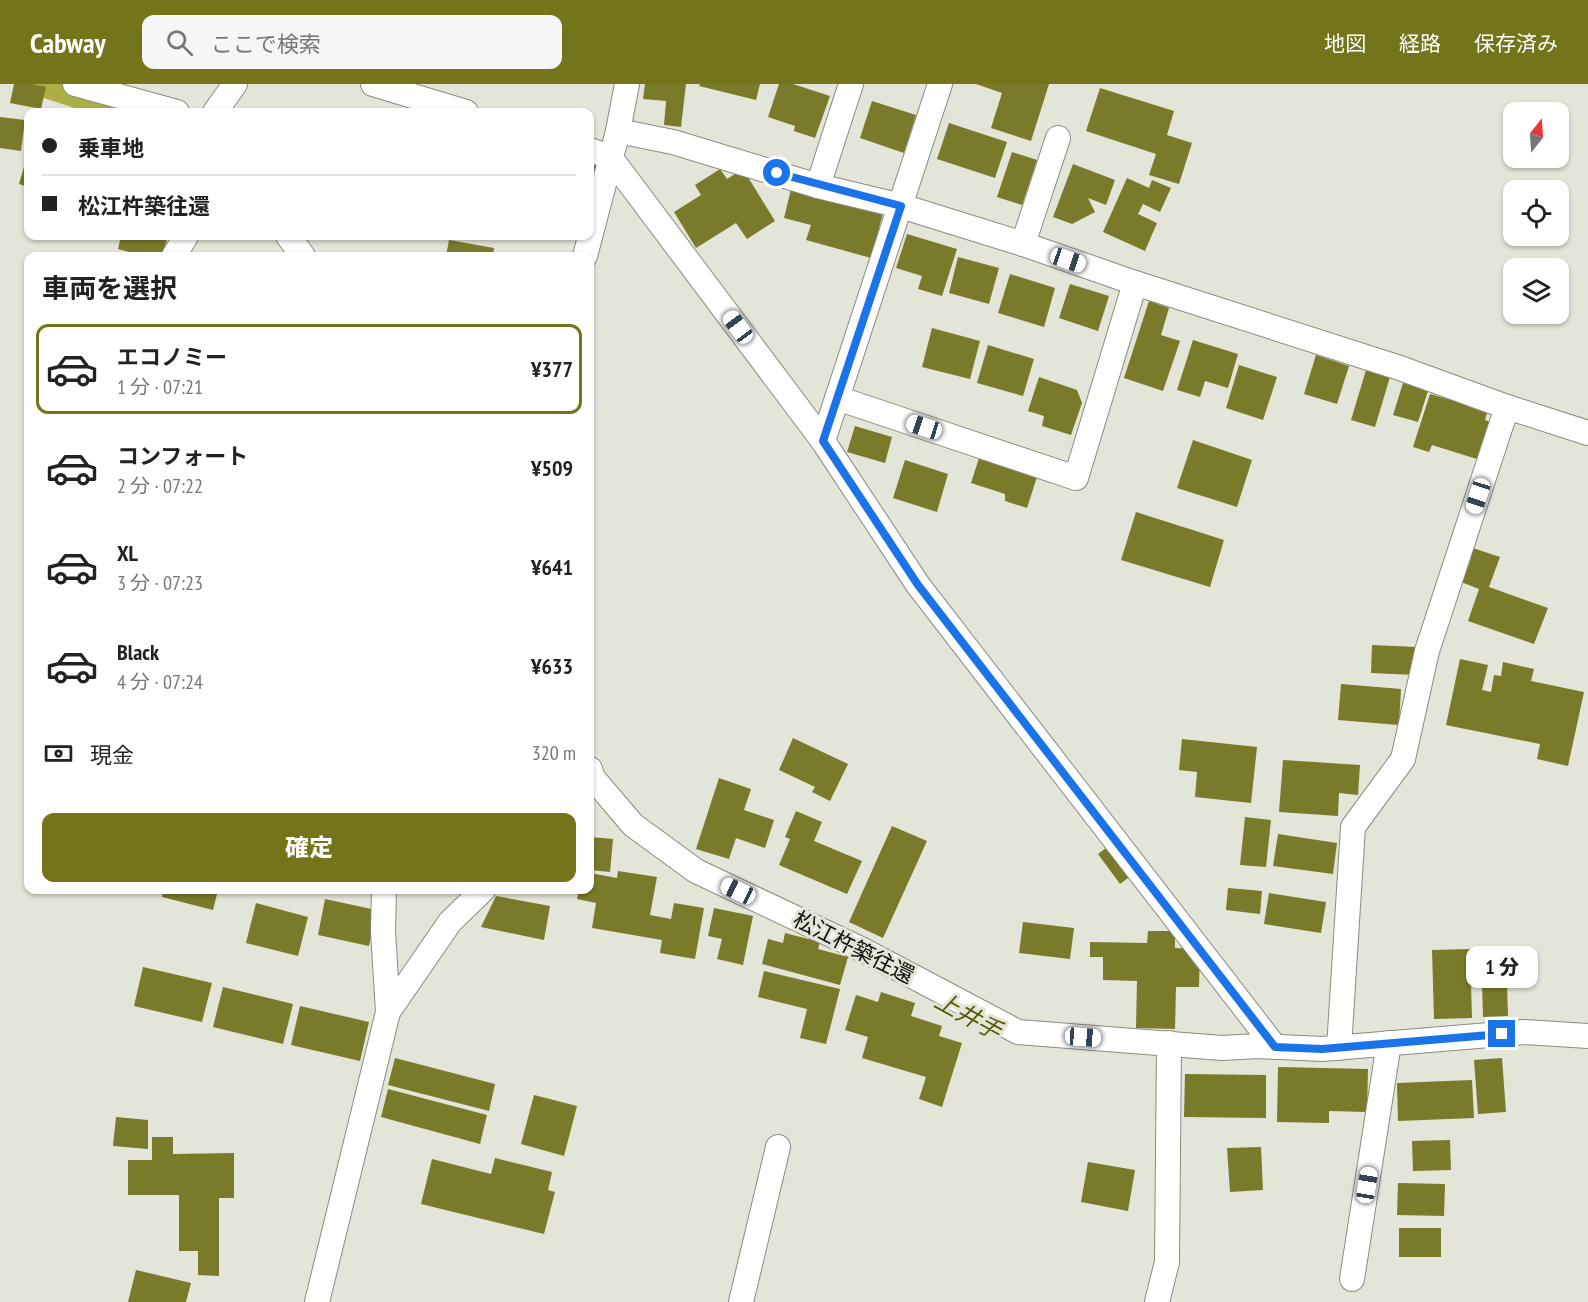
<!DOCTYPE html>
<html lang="ja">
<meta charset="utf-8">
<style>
:root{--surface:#fff;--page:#f6f6f6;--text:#222;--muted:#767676;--line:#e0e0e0;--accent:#74751b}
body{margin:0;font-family:"PT Sans Narrow","Noto Sans JP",sans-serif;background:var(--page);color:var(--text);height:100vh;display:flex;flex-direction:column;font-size:22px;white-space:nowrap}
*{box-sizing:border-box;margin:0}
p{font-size:20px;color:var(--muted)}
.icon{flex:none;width:33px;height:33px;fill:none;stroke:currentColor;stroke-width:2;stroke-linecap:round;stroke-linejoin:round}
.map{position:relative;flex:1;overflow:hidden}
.details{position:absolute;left:24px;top:168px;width:570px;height:642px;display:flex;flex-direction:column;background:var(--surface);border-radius:12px;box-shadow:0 2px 4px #0004}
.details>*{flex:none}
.hud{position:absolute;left:24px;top:24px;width:570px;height:132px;border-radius:12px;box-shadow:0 2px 4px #0004;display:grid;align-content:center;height:132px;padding:0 18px;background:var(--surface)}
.needle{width:39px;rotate:17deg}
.fabs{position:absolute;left:1503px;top:18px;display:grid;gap:12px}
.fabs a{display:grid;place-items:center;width:66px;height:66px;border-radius:12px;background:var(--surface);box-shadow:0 2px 4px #0004;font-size:30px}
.end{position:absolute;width:27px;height:27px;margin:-14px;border:8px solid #1a73e8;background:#fff;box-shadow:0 0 0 3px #fff}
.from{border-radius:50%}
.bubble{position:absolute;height:42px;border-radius:12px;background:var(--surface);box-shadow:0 2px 4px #0004;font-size:20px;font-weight:800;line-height:42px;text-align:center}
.car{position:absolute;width:18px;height:36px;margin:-18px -9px;border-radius:8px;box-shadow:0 0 4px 2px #0007;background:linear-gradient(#fff 24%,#345 0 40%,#fff 0 76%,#345 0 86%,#fff 0)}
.hud b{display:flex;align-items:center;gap:21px;height:57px;font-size:22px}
.hud b+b{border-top:2px solid var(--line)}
.hud i{width:15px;height:15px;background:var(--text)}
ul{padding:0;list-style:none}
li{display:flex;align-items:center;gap:18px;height:90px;margin:0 12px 9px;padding:0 6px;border:3px solid transparent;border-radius:12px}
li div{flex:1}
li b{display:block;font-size:22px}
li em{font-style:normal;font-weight:800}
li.selected{border-color:var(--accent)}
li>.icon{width:54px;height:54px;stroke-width:1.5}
h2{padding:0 18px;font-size:27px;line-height:72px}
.pay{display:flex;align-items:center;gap:15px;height:66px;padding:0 18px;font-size:22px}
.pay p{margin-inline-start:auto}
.primary-button{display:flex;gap:12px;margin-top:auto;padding:12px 18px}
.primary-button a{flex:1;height:69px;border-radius:12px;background:var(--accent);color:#fff;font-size:24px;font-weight:800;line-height:69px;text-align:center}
header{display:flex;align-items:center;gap:36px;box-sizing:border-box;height:84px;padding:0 30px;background:var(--accent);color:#fff}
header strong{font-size:28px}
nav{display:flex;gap:33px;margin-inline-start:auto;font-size:21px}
.search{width:420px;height:54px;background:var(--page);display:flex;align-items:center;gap:15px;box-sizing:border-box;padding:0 21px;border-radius:12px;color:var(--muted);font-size:22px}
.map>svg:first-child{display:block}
</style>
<header>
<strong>Cabway</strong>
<div class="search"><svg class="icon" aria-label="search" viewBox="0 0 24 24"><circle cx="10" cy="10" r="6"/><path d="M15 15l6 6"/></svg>ここで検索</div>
<nav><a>地図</a><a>経路</a><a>保存済み</a></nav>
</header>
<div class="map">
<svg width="1588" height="1218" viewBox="0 0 1588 1218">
<rect width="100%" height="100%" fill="#e4e5d9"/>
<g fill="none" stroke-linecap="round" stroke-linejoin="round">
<path stroke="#adaf46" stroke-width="28" d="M46,0l55,18"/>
</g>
<g fill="#797a2a">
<path d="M14,0h18l14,3 -5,22 -31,-6z"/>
<path d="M645,0h41l-5,43 -17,-2 2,-24 -23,-2z"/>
<path d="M700,0h60l-4,16 -57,-14z"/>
<path d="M779,0h14l37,12 -15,42 -21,-7 1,-5 -27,-9z"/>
<path d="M976,0h73l-18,57 -40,-13 11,-35z"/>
<path d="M1100,4l74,23 -7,24 25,8 -13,41 -30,-9 7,-21 -70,-23z"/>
<path d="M872,17l44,14 -12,38 -44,-15z"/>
<path d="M0,33l25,3 -4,31 -21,-3z"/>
<path d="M949,39l58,19 -12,36 -58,-19z"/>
<path d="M1012,68l25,8 -15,45 -25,-8z"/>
<path d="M28,69v34l-9,-3z"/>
<path d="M590,75l12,2 -5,22 -7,-2z"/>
<path d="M1073,80l42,16 -9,25 -18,-7 7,14 -23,12 -19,-7z"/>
<path d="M720,85l7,10 16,-10 32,52 -28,18 -11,-16 -40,25 -22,-36 27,-17 -6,-10z"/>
<path d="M1127,94l22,10 3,-8 19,8 -11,24 -17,-8 -5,10 19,9 -12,28 -42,-19z"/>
<path d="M791,105l92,24 -12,45 -65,-18 5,-15 -27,-7z"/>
<path d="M907,150l50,15 -15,47 -24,-7 4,-13 -26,-8z"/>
<path d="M121,152h47l-6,20 -6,-2v2h-12l-26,-7z"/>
<path d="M449,156l45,8 -1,8h-47z"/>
<path d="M958,173l41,11 -10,36 -40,-11z"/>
<path d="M1010,190l45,14 -11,39 -46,-14z"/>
<path d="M1070,200l39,12 -11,35 -39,-13z"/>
<path d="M1149,217l20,7 -8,27 19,6 -17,50 -39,-13z"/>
<path d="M932,244l48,13 -10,38 -48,-12z"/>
<path d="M1193,256l45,14 -10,34 -23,-7 -5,16 -23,-7z"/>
<path d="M988,261l46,14 -11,37 -46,-13z"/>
<path d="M1316,271l33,11 -12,38 -33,-10z"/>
<path d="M1239,281l38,12 -14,43 -37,-12z"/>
<path d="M1366,286l24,7 -15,50 -24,-7z"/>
<path d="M1039,293l38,13 5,13 -11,32 -29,-9 2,-10 -16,-5z"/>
<path d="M1403,299l25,8 -10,31 -25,-7z"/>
<path d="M1430,310l21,6 1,-6 37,12 -4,14 6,2 -11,38 -48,-15 -3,7 -16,-5z"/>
<path d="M855,342l37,11 -7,26 -38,-11z"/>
<path d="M1193,356l59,20 -15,47 -60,-19z"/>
<path d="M979,374l58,19 -10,31 -22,-7v-7l-34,-11z"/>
<path d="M905,376l43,14 -11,38 -44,-14z"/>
<path d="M1136,428l88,28 -14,47 -89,-27z"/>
<path d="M1473,464l27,9 -11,30 59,21 -14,36 -66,-23 11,-32 -18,-7z"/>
<path d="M1372,561l44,2 -1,28 -44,-2z"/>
<path d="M1460,575l28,6 -6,25 9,2 3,-17 7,1 2,-14 31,7 -3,12 53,11 -16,74 -31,-7 3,-15 -94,-19z"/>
<path d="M1341,600l60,5 -2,36 -61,-5z"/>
<path d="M793,654l55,26 -18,37 -18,-9 3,-5 -36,-17z"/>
<path d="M1182,655l75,8 -6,56 -56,-6 2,-25 -18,-2z"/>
<path d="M1283,676l77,5 -2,30 -19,-2 -1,23 -59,-4z"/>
<path d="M719,694l32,11 -7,21 30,10 -9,28 -29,-10 -7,21 -33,-10z"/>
<path d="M796,727l26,11 -8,19 48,20 -15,33 -68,-29 11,-26 -5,-2z"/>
<path d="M1245,733l26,3 -5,47 -26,-2z"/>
<path d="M892,742l35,15 -44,97 -34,-16z"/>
<path d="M1278,750l59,9 -4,31 -60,-8z"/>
<path d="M590,753l23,2 -3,33 -20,-2z"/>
<path d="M1110,761l22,30 -12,9 -22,-30z"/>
<path d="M618,787l39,6 -7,38 21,4 3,-16 30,5 -9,51 -35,-6 2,-13 -70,-12 4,-25 -19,-4 2,-9h11v-17l27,5z"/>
<path d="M1228,804l34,3 -2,23 -34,-4z"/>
<path d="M163,806h55l-5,20 -51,-13z"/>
<path d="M1269,809l57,9 -5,31 -57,-9z"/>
<path d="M496,812l54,10 -6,34 -63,-13z"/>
<path d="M325,815l51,11 -7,36 -51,-11z"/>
<path d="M256,819l52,14 -10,39 -52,-13z"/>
<path d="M714,824l39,8 -10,49 -26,-6 5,-20 -14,-3z"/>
<path d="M1023,838l51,6 -4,31 -51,-6z"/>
<path d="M1148,847h27v17l25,1 -1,38h-23l-1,42 -39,-1 1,-47 -34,-1v-23h-13v-15l57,1z"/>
<path d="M785,849l35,9 -2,7 30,8 -8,28 -78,-21 6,-25 15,4z"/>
<path d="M1470,865l2,69 -38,1 -2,-69z"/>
<path d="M143,883l69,16 -10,39 -68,-16z"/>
<path d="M764,887l76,18 -14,55 -26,-6 7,-29 -49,-12z"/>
<path d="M1507,899l1,33 -25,1 -1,-33z"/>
<path d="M223,903l70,17 -10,40 -70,-17z"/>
<path d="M881,908l34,11 -4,13 31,10 -3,10 23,7 -20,64 -23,-8 7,-22 -64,-19 6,-21 -23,-7 11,-35 22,7z"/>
<path d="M300,922l69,16 -9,39 -69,-16z"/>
<path d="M395,974l100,26 -6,27 -101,-26z"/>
<path d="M1502,974l4,54 -28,2 -4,-54z"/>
<path d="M1278,983l90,2 -1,43 -38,-1v12l-52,-1z"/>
<path d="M1185,990l81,1v43l-82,-1z"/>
<path d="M1472,996l2,38 -76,3 -1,-38z"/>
<path d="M388,1005l99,26 -7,29 -99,-27z"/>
<path d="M534,1011l43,11 -13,50 -43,-12z"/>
<path d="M116,1033l32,3v29l-35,-3z"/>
<path d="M152,1053h21v17l61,-1v45h-15v78l-21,-1v-24h-19v-56h-51v-35h24z"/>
<path d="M1450,1056l1,30 -38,1 -1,-30z"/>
<path d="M1261,1063l2,43 -33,2 -3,-44z"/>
<path d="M495,1074l57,14 -4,18 7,2 -11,42 -123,-30 11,-45 59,15z"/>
<path d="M1088,1078l47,8 -7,41 -47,-9z"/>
<path d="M1398,1099l47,1 -1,32 -47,-1z"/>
<rect x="1399" y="1144" width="42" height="29"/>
<path d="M136,1186l55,13 -5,19h-58z"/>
</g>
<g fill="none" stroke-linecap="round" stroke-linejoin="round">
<g stroke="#8a8b80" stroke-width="26">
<g id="street">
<path d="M75,0l102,28"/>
<path d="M373,0l93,28"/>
<path d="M215,28l20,-28"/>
<path d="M618,47l55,11 145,44 83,20 122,38 112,39 265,85 107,39 81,26"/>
<path d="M590,66l20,7 213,284 95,144 357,462"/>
<path d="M818,102l33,-102"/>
<path d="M288,152l15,20"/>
<path d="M1023,160l35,-106"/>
<path d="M174,172l12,-20"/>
<path d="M585,172l33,-125 9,-47"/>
<path d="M837,314l239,80 59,-195"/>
<path d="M823,357l117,-357"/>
<path d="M590,685l3,9 40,47 63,46 167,79 155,82 204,16 36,-2 64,3 203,-17 63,4"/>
<path d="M388,928l62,-90 33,-32"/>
<path d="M1339,964l14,-221 50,-68 24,-108 80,-244"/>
<path d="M1352,1195l37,-236"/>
<path d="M317,1218l71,-290 -5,-81 1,-41"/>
<path d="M741,1218l37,-155"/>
<path d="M1157,1218l10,-40 2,-219"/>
</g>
</g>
<use href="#street" stroke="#fff" stroke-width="24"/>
</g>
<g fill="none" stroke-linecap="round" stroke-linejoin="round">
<path stroke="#1a73e8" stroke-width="8" d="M777,89l124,33 -78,235 95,144 357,462 47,2 180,-15"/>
</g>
<g text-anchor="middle" stroke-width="6" stroke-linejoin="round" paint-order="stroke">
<g font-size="22" fill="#10100c" stroke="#e4e5d9">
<text transform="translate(854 863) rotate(27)" y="8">松江杵築往還</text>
</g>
<g font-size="24" font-style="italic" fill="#575806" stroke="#e4e5d9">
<text transform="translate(968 932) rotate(29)" y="8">上井手</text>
</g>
</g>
</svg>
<div class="fabs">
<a><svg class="needle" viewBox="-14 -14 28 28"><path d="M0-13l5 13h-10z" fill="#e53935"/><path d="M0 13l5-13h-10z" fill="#767676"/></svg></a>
<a><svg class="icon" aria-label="locate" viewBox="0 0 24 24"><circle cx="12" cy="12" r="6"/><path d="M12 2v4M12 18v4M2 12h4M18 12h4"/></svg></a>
<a><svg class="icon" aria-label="layers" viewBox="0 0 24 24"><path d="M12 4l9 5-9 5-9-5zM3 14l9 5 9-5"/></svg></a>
</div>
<i class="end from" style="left:777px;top:89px"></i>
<i class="end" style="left:1502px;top:950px"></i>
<div class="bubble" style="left:1466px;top:862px;width:72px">1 分</div>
<i class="car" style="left:1068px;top:176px;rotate:109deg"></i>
<i class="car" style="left:738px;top:243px;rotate:323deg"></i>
<i class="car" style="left:924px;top:343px;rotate:288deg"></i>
<i class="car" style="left:1478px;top:412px;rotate:198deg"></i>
<i class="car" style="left:738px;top:807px;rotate:295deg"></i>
<i class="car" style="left:1083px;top:953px;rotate:94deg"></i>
<i class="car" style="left:1367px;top:1101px;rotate:9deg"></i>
<div class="hud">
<b><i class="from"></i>乗車地</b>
<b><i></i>松江杵築往還</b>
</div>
<section class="details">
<h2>車両を選択</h2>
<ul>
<li class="selected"><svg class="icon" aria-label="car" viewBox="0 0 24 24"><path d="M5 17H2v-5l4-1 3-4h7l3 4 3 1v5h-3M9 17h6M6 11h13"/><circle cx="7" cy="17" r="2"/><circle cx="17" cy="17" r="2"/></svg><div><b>エコノミー</b><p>1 分 · 07:21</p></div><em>¥377</em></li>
<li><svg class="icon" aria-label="car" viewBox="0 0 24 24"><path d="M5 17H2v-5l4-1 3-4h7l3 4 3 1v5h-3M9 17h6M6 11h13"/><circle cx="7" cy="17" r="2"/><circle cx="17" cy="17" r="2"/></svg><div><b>コンフォート</b><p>2 分 · 07:22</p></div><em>¥509</em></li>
<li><svg class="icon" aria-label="car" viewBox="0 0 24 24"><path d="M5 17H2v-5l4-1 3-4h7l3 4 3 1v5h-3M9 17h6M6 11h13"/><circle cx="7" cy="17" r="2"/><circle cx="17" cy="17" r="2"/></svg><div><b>XL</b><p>3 分 · 07:23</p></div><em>¥641</em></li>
<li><svg class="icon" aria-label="car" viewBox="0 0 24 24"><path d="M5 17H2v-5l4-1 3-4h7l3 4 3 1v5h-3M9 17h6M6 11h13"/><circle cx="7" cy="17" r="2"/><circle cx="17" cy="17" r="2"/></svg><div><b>Black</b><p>4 分 · 07:24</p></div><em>¥633</em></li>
</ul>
<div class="pay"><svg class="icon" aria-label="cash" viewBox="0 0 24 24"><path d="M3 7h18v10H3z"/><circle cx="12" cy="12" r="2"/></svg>現金<p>320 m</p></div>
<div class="primary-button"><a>確定</a></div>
</section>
</div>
